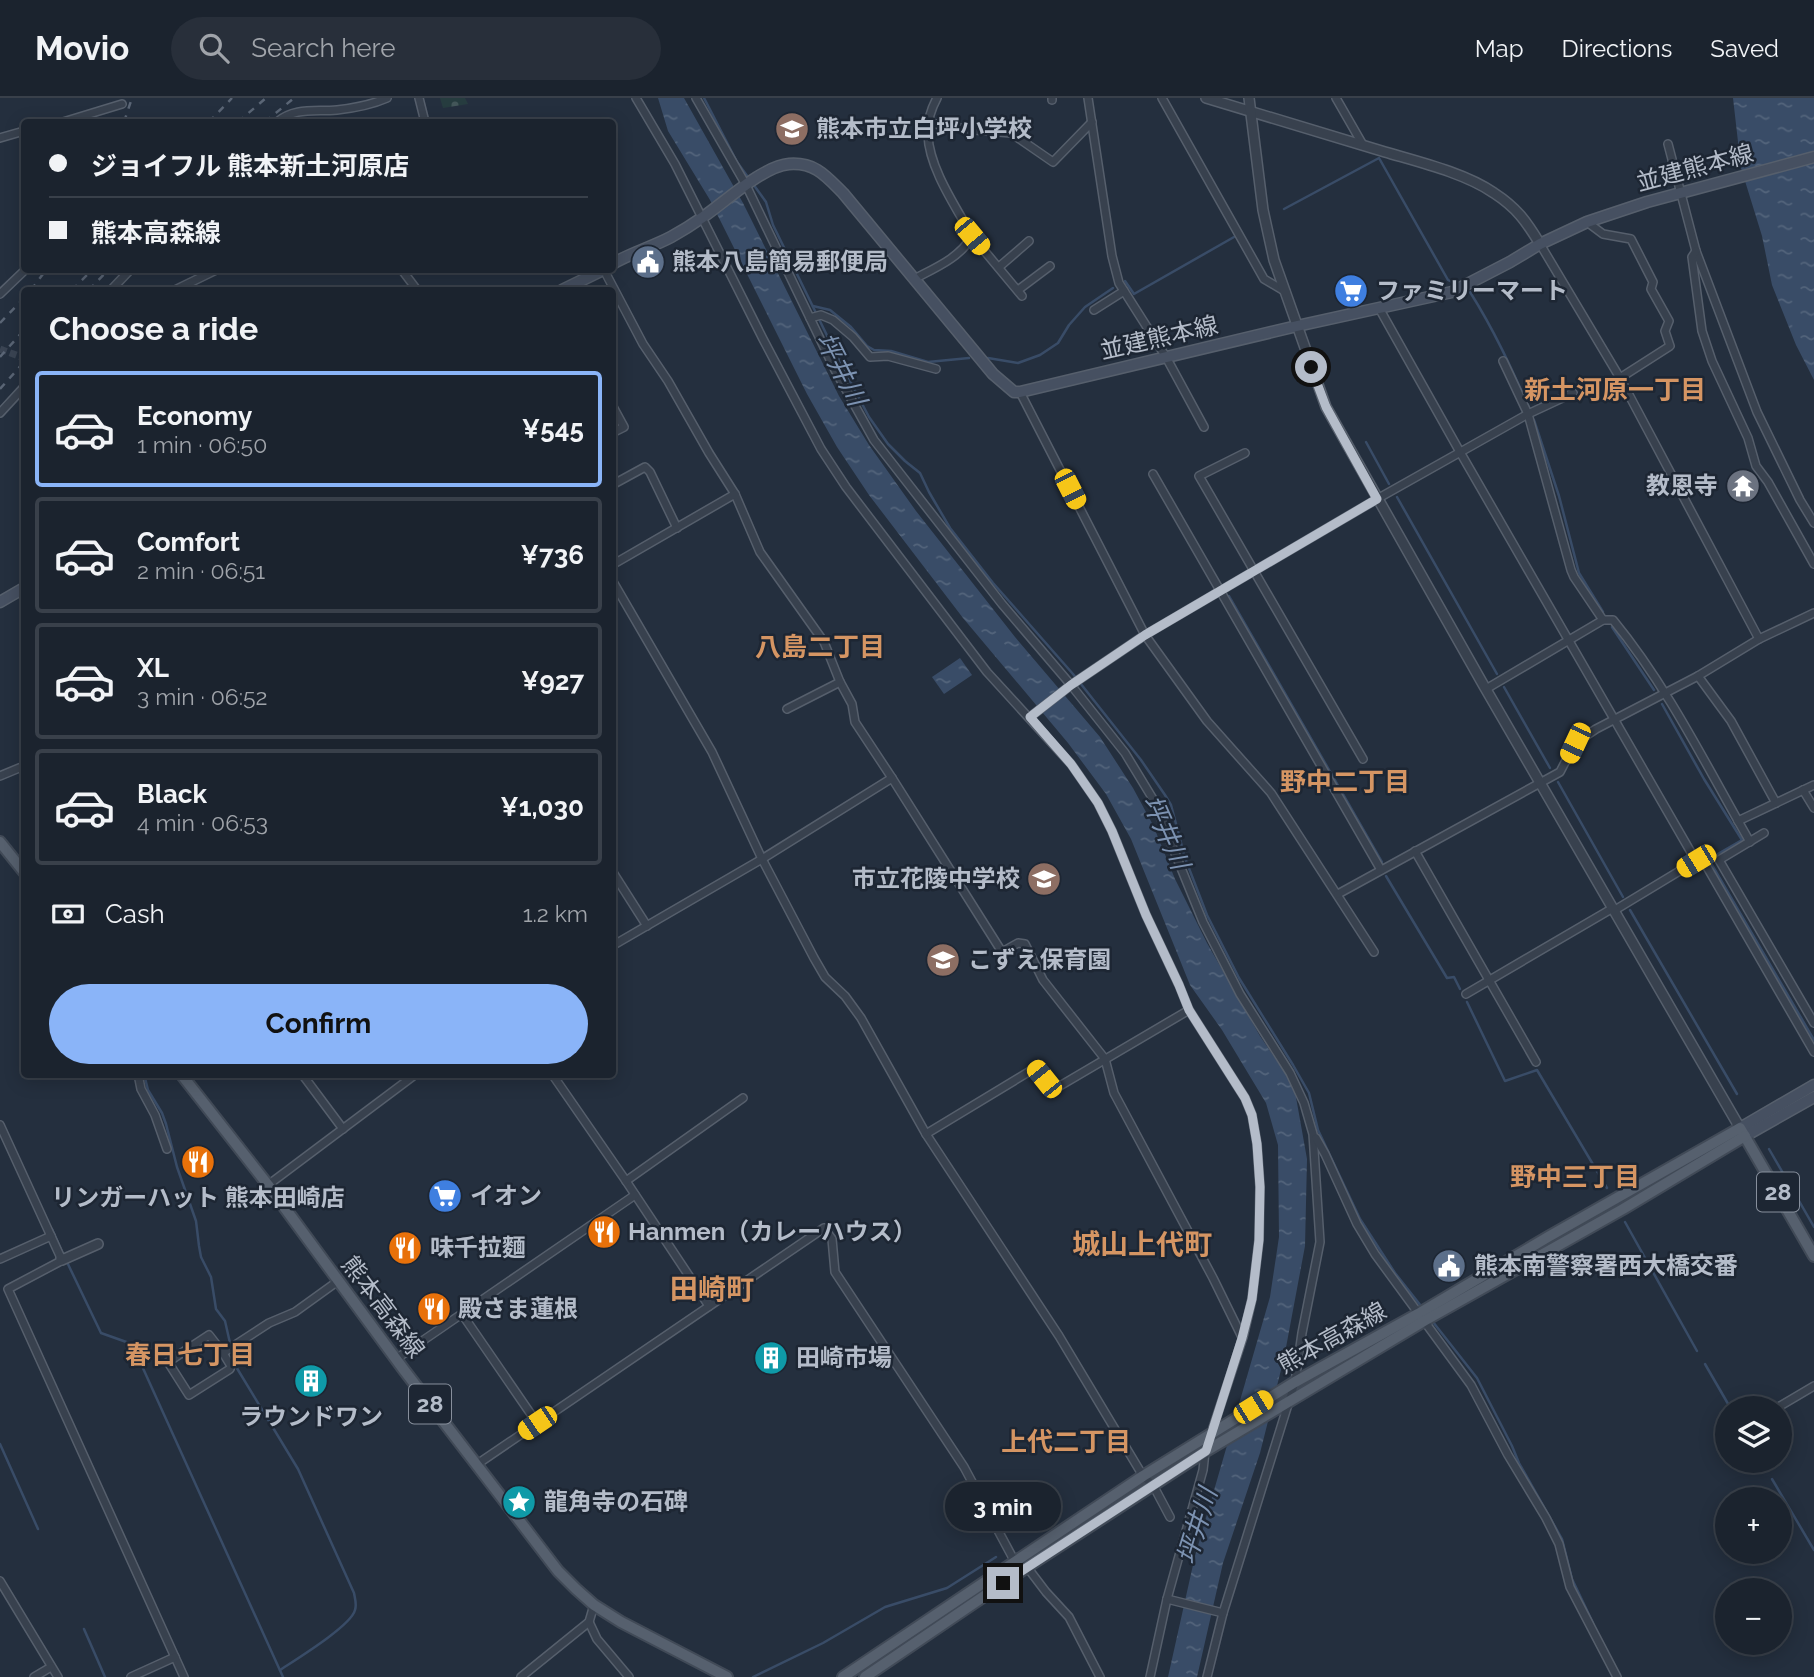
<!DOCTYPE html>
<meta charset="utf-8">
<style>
:root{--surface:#1b232e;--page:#282f3a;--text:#f1f3f6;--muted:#a0a4aa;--line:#39404a;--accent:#8ab4f8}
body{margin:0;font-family:Raleway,"Noto Sans JP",sans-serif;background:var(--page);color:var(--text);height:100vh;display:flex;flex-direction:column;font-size:26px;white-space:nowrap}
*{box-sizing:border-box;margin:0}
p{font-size:23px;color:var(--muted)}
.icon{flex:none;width:38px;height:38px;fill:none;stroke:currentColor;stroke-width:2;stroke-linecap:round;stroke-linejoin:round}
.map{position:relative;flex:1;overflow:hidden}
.sheet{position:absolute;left:21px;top:189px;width:595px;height:791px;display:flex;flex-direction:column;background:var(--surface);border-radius:7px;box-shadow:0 4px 18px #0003,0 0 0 2px var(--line)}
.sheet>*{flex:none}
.banner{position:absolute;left:21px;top:21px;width:595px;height:154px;border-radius:7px;box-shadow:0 4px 18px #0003,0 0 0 2px var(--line);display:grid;align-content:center;height:154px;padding:0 28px;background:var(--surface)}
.fabs{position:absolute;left:1715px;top:1298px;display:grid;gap:14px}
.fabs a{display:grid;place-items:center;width:77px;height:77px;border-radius:50%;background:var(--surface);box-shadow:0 4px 18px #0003,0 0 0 2px var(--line);font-size:35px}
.end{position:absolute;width:32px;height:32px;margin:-16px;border:9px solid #b4bcc9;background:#111;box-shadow:0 0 0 4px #111}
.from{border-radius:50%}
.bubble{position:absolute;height:49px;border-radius:24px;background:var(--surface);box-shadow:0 4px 18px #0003,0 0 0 2px var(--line);font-size:23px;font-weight:700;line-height:49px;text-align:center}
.car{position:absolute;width:21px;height:42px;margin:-21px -10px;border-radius:9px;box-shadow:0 0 5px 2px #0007;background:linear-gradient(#f5c518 24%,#345 0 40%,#f5c518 0 76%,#345 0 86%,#f5c518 0)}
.banner b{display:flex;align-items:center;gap:24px;height:66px;font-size:26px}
.banner b+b{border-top:2px solid var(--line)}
.banner i{width:18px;height:18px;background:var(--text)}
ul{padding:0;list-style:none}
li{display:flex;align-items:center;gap:21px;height:116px;margin:0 14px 10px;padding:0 14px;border:4px solid var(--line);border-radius:7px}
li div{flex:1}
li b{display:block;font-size:26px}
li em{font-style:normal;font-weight:700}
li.on{border-color:var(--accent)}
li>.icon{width:63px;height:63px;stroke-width:1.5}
h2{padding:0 28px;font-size:32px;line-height:84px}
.pay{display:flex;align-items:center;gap:18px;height:77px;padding:0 28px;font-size:26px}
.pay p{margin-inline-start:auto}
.action{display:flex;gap:14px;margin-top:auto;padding:14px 28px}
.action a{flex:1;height:80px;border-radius:42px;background:var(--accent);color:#111;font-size:28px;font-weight:700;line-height:80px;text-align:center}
header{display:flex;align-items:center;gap:42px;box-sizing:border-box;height:98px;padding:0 35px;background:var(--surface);border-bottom:2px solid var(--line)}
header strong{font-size:33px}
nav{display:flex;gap:38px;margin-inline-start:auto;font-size:24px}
.search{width:490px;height:63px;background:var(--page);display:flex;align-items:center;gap:18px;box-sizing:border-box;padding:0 24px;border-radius:38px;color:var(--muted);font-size:26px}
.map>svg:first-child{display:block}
</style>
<header>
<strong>Movio</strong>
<div class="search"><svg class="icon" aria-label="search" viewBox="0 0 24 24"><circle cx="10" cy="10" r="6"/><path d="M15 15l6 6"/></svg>Search here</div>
<nav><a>Map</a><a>Directions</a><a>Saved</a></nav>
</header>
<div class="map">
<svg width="1814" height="1579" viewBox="0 0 1814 1579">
<defs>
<pattern id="cemetery-stones" width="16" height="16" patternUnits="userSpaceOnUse" patternTransform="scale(1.75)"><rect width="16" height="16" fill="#263c3f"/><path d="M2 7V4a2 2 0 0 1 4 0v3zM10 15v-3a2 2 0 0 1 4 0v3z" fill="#435659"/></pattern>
<pattern id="water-ripples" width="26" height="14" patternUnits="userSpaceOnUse" patternTransform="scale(1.75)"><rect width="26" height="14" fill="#394c67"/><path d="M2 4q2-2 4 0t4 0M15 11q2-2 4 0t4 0" fill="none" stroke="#53647b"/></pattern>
</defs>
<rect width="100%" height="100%" fill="#242f3e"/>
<path fill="url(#cemetery-stones)" d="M440,0h25l3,6 -25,4z"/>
<g fill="url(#water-ripples)">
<path d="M658,0h26l59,105 96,193 30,49 47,66 99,126 85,100 33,51 20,37 22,54 32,64 53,93 34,50 13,73 -2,87 -21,112 -24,95 -37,110 -26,114h-29l27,-121 75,-259 9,-60 -1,-92 -12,-42 -44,-73 -32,-45 -59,-146 -25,-45 -38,-51 -105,-125 -94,-123 -32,-48 -30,-53 -97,-194 -42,-69z"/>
<path d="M1733,0h81v282l-18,-35 -24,-60 -10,-49 -21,-68z"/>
<path d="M960,560l12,17 -28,19 -12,-17z"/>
</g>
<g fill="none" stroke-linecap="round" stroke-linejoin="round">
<g stroke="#394c67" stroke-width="2.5">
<path d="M704,0l33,64 29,40 7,23 66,135 30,57 19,27 17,17 15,12 9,19 21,36 43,55 80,91 68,86 24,35 6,10 14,53 22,57 32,63 54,87 16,28 9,37 42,89 35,54 26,33"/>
<path d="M1284,111l95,-51 69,122 6,3"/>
<path d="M1125,183l9,13 100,-57"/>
<path d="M1470,194c24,38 41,75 59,116"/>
<path d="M813,208l17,4 21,17 16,19 7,4 17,1 37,11 41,-4"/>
<path d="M988,260l30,5 22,-8 18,-12 11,-18 16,-18 28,-19"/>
<path d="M1534,322l25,76 20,77 24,39"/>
<path d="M1366,344l23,42"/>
<path d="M1397,399l100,177"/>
<path d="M1229,498l153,266"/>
<path d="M1612,529l42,63"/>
<path d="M1504,589l46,81"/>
<path d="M1662,606l42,75 38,61 -26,15"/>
<path d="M1558,684l65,115"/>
<path d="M1712,767l102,175"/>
<path d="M1386,778l61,102 7,-1 6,12"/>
<path d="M1630,812l107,184"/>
<path d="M1467,904l38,79 32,-11 70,118"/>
<path d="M144,976l4,16 14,23 4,11 11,43 19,54 3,25 2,11 10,20 5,32 9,12 10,44 63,104 56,124c1,6 3,11 1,17 -4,16 -60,50 -75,60"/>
<path d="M1769,1051l45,78"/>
<path d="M1625,1124l72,129"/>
<path d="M52,1131l11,25"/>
<path d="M66,1162l35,73 31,11 151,333"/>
<path d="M1433,1224l44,56 35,68 7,17 43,76 10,40 21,44"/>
<path d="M1705,1266l26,45"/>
<path d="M0,1346l38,85"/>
<path d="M1762,1363l3,6"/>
<path d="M1772,1381l42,71"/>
<path d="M84,1531l21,48"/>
<path d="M753,1579l70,-34 62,-36 62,-19 49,-31"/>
</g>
<path stroke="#3a4453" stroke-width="7" stroke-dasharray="7 3.5" stroke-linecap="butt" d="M0,251l24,9"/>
<g stroke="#565f6c" stroke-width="10">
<g id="minor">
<path d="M419,0l6,24"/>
<path d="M636,0l39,66 88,175 58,110 25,38 141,185 84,92 27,39 14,28 34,84 33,70 10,25 56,88 7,17 5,29 3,43 -1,53 -7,59 -9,38 -32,97"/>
<path d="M696,0l50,87 89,185 39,70 128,164 69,81 54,68 28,46 50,123 37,72 50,79 14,30 9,31 7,108 -18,91 -7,49 -72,231 -16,64"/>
<path d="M1052,0v2"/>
<path d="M1088,0l24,158 7,27 47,74 38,70"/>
<path d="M1162,0l102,181 22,13"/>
<path d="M1336,0l27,47"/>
<path d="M63,24l59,-18"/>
<path d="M277,24c18,-15 38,-10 60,-12 18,-2 34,-5 50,-12"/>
<path d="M929,25l45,7 37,3 42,29 39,-40"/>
<path d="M0,40l24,-7"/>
<path d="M1668,46l28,107 61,161 43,88 14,23"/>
<path d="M1587,124l16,12 28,5 22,43 -2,7 18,32 -4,10 5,15 -50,32"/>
<path d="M972,138l50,60"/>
<path d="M1540,146l80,134 139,261"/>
<path d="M1696,153l-4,6 10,74 10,30 36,77 8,28 12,16 46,82"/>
<path d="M999,169l30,-26"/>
<path d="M402,172l15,20"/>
<path d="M604,172l39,74 25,37 41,72 26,41 25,58 64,90 16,40 12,22 3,18 37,56 110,174 16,-9 7,1 18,36 62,79 9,34 99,185 29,59"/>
<path d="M914,181c21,-11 46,-21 58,-43 -16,-29 -43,-68 -44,-101 -1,-13 3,-26 9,-37"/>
<path d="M111,192l19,-20"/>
<path d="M175,192l41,-20"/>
<path d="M1018,192l32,-24"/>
<path d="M0,196l25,-24"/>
<path d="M1379,210l81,144 236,409"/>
<path d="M1094,212l30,-19"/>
<path d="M810,220l11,-3 12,5 20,17 17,20 18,-1 48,13"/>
<path d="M1020,294l125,243 62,86 64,72 103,159"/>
<path d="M612,307l12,22 -12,6"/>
<path d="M0,315l24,-26"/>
<path d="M1245,355l-46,23 164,283"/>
<path d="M1153,376l228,396"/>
<path d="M612,387l33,-18 5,5 27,56"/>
<path d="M612,467l123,-71"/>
<path d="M612,482l100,172 50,107 52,99 11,19 20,19 16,22 65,116 133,202 84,140 10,9 17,32"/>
<path d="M1603,522h10c55,67 94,147 137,222"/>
<path d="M1698,578l33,45 45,82"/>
<path d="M1486,591l117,-69 -29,-43 -3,-7 -43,-156 -25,-53"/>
<path d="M787,611l53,-27"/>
<path d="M1030,619l41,-32 74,-50 232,-136 151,-85 45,-21"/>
<path d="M0,678l24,-10"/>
<path d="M1803,692l11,18"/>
<path d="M1738,723l76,-36"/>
<path d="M1764,735l-45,27 95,163"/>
<path d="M1415,753l121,211"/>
<path d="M612,773l35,55"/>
<path d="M1338,796l222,-122 15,-29 21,-14 102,-53 61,-37 55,-26"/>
<path d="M1615,812l81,-49 7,-1 111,192"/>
<path d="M612,848l150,-87 130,-81"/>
<path d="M1466,896l147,-86"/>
<path d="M138,976l3,15 14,26 12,34"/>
<path d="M302,976l41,55"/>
<path d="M552,976l74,107 83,125"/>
<path d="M0,1027l61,133 -2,4 -51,27 176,388"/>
<path d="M926,1036l109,-66 18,22 136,-80"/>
<path d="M1316,1040l9,16 32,70 18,30 96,131 37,70 38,63 13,26 11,43 47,90"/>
<path d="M626,1083l117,-83"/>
<path d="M268,1087l148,-111"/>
<path d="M0,1161l51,-23"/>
<path d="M462,1216l75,109"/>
<path d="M223,1255l-14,-18 -41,27 21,33 41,-26 1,-3 -8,-13 46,-30 26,-11 43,-31"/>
<path d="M396,1261l239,-164"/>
<path d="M1775,1311l39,-23"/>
<path d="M476,1367l348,-237 8,11 3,33 129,195 51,95 12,5 19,25 23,25 31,60"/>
<path d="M0,1483l58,96"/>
<path d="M1167,1501l56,14"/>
<path d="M589,1524l8,17 32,38"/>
<path d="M34,1579l17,-10"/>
<path d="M131,1579l44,-20"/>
<path d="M521,1579l68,-55 5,-17"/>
<path d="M1150,1579l17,-78 36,-129 2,-18"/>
</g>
</g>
<g stroke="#565f6c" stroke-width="12">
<g id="tertiary">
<path d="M1206,0c59,18 119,36 179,54 34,10 80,21 109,41 23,15 32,28 46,51"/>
<path d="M1249,0l14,112 11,50 52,147 158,279 256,442"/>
<path d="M61,1160l1,2 36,-16"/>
</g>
</g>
<g stroke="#565f6c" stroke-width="13">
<g id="secondary">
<path d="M612,166c19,-11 40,-17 59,-27 11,-6 22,-13 32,-20 22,-15 60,-51 86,-53 26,-2 37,12 54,29l150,181 21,18h6l277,-66 155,-34 58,-30 30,-18 47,-22 60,-20 167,-45"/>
<path d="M562,192l41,-20"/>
<path d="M0,504l24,-14"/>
<path d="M1740,1030l74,-43"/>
<path d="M1745,1038l69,-39"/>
</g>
</g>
<g stroke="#414a57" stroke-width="14">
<g id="primary">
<path d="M0,744l24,30"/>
<path d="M181,976l87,111 136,185 154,201 18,18 18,16 27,17 106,55"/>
<path d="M843,1579l300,-201 152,-94 123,-68 130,-77 192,-109 74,128"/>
<path d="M865,1579l162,-110 179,-116 218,-130 199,-112 122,-73"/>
</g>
</g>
<use href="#minor" stroke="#38414e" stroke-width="7"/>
<use href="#tertiary" stroke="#38414e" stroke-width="9"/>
<use href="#secondary" stroke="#465061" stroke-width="10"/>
<use href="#primary" stroke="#56606e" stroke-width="10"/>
<g stroke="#5a6575" stroke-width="2.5" stroke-dasharray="7 7" stroke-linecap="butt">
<path d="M124,24l8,-24"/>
<path d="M209,24l23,-24"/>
<path d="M238,24l28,-24"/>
<path d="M265,24l29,-24"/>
<path d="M31,192l15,-20"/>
<path d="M72,192l20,-20"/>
<path d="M89,192l19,-20"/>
<path d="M0,225l24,-25"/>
<path d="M0,259l24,-27"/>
<path d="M0,291l24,-27"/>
</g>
</g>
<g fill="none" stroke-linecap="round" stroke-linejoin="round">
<path stroke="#b4bcc9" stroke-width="9" d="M1003,1485l203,-132 36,-113 10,-39 7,-59 1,-53 -3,-43 -5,-29 -7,-17 -56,-88 -10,-25 -33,-70 -34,-84 -14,-28 -27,-39 -41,-47 41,-32 74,-50 232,-136 -51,-92 -15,-40"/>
</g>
<defs>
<g id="school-disc" transform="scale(1.75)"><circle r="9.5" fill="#8d6e63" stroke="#1d2633"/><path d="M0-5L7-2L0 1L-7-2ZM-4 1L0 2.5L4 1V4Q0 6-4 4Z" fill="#fff"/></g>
<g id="civic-disc" transform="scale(1.75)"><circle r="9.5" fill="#5c6f8a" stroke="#1d2633"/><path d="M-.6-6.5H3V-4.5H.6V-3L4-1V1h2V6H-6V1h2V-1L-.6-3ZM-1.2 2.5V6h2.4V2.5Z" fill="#fff"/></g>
<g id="supermarket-disc" transform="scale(1.75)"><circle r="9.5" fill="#3f7fe0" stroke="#1d2633"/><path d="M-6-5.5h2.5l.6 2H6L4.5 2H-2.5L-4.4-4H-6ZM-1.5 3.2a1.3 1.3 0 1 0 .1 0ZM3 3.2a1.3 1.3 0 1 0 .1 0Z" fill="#fff"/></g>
<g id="temple-disc" transform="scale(1.75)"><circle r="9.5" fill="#6b7280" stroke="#1d2633"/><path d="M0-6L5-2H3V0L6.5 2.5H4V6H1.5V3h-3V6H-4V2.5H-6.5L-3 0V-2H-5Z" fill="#fff"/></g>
<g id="restaurant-disc" transform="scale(1.75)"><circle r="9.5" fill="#e8710a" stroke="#1d2633"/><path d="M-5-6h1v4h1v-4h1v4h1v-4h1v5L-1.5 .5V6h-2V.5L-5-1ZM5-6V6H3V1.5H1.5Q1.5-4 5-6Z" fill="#fff"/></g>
<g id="building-disc" transform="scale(1.75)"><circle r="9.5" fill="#0f9aa8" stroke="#1d2633"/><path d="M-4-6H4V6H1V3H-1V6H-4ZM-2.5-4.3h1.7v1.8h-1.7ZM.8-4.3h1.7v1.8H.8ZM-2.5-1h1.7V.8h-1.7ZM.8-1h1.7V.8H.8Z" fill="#fff"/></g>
<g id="sight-disc" transform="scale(1.75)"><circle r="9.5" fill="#0f9aa8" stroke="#1d2633"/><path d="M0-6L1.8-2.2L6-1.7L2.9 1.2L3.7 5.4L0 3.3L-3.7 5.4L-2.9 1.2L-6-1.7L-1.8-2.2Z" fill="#fff"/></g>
</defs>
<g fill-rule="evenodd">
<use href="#school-disc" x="792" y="31"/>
<use href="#civic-disc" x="648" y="164"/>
<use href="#supermarket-disc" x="1351" y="193"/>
<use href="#temple-disc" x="1743" y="388"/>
<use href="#school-disc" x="1044" y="781"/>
<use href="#school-disc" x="943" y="862"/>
<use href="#restaurant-disc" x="198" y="1064"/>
<use href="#supermarket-disc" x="445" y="1098"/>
<use href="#restaurant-disc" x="604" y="1134"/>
<use href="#restaurant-disc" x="405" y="1150"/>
<use href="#civic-disc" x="1449" y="1168"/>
<use href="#restaurant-disc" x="434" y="1211"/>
<use href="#building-disc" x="771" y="1260"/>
<use href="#building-disc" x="311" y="1283"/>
<use href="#sight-disc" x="519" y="1404"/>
</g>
<g text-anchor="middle" stroke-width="5" stroke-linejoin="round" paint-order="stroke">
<g fill="#1d2633" stroke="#878f9c" stroke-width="2">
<rect x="1757" y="1074.5" width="42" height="39" rx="5"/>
<rect x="409" y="1286.5" width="42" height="39" rx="5"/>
</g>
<g font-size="23" font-weight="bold" fill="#b4bcc9">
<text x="1778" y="1102">28</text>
<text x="430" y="1314">28</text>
</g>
<g font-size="24" font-weight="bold" fill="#b4bcc9" stroke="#1d2633" text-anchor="start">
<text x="816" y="39">熊本市立白坪小学校</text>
<text x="672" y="172">熊本八島簡易郵便局</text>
<text x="1376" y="201">ファミリーマート</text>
<text x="1718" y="396" text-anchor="end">教恩寺</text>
<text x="1020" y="789" text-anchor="end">市立花陵中学校</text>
<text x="968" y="870">こずえ保育園</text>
<text x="470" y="1106">イオン</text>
<text x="198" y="1108" text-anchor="middle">リンガーハット 熊本田崎店</text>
<text x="628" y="1142">Hanmen（カレーハウス）</text>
<text x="430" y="1158">味千拉麵</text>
<text x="1474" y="1176">熊本南警察署西大橋交番</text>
<text x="458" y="1219">殿さま蓮根</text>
<text x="796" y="1268">田崎市場</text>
<text x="311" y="1327" text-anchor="middle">ラウンドワン</text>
<text x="544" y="1412">龍角寺の石碑</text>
</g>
<g font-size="24" fill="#b4bcc9" stroke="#1d2633">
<text transform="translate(1695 70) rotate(-15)" y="8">並建熊本線</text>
<text transform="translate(1159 240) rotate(-13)" y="8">並建熊本線</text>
<text transform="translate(383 1209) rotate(53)" y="8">熊本高森線</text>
<text transform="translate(1332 1240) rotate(-29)" y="8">熊本高森線</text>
</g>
<g font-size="26" font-style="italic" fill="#7c92b1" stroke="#1d2633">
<text transform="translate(841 271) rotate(63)" y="9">坪井川</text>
<text transform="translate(1166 734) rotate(66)" y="9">坪井川</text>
<text transform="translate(1197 1428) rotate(-73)" y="9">坪井川</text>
</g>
<g font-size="26" font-weight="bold" fill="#d59563" stroke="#1d2633">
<text x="1615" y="301">新土河原一丁目</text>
<text x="820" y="558">八島二丁目</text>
<text x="1345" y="693">野中二丁目</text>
<text x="1575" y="1088">野中三丁目</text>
<text x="190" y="1266">春日七丁目</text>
<text x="1066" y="1353">上代二丁目</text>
</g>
<g font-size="28" font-weight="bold" fill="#d59563" stroke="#1d2633">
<text x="1142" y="1156">城山上代町</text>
<text x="712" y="1201">田崎町</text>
</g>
</g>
</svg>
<div class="fabs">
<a><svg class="icon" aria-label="layers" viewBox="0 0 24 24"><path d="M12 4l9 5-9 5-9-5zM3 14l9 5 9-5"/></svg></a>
<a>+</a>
<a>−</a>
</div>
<i class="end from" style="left:1311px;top:269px"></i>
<i class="end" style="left:1003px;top:1485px"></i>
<div class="bubble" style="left:945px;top:1384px;width:116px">3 min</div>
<i class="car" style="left:972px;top:138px;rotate:140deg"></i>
<i class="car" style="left:1070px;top:391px;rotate:153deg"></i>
<i class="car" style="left:1575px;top:645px;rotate:205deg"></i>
<i class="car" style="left:1696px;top:763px;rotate:239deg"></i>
<i class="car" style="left:1044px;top:981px;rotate:321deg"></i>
<i class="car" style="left:1253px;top:1309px;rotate:58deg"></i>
<i class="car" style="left:537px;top:1325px;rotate:236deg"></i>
<div class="banner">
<b><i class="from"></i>ジョイフル 熊本新土河原店</b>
<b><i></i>熊本高森線</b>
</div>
<section class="sheet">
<h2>Choose a ride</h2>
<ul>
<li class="on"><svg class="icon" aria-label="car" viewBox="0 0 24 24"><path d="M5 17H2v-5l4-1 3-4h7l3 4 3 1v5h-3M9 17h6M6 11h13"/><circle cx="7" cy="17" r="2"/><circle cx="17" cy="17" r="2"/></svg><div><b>Economy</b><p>1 min · 06:50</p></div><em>¥545</em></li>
<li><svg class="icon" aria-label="car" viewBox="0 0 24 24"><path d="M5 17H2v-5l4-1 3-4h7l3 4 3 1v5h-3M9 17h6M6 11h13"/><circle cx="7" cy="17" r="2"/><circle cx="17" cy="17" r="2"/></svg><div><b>Comfort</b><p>2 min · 06:51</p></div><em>¥736</em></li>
<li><svg class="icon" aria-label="car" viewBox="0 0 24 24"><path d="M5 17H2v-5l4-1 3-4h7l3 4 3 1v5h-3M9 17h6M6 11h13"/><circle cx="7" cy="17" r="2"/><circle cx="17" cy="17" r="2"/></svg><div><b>XL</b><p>3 min · 06:52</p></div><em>¥927</em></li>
<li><svg class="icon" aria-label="car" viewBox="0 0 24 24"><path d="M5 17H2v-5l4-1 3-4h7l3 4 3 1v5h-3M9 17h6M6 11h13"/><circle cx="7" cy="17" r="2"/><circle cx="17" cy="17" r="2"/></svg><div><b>Black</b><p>4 min · 06:53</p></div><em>¥1,030</em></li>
</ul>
<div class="pay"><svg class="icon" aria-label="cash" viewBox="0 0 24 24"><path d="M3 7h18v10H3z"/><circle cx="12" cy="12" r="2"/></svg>Cash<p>1.2 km</p></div>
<div class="action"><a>Confirm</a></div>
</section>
</div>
